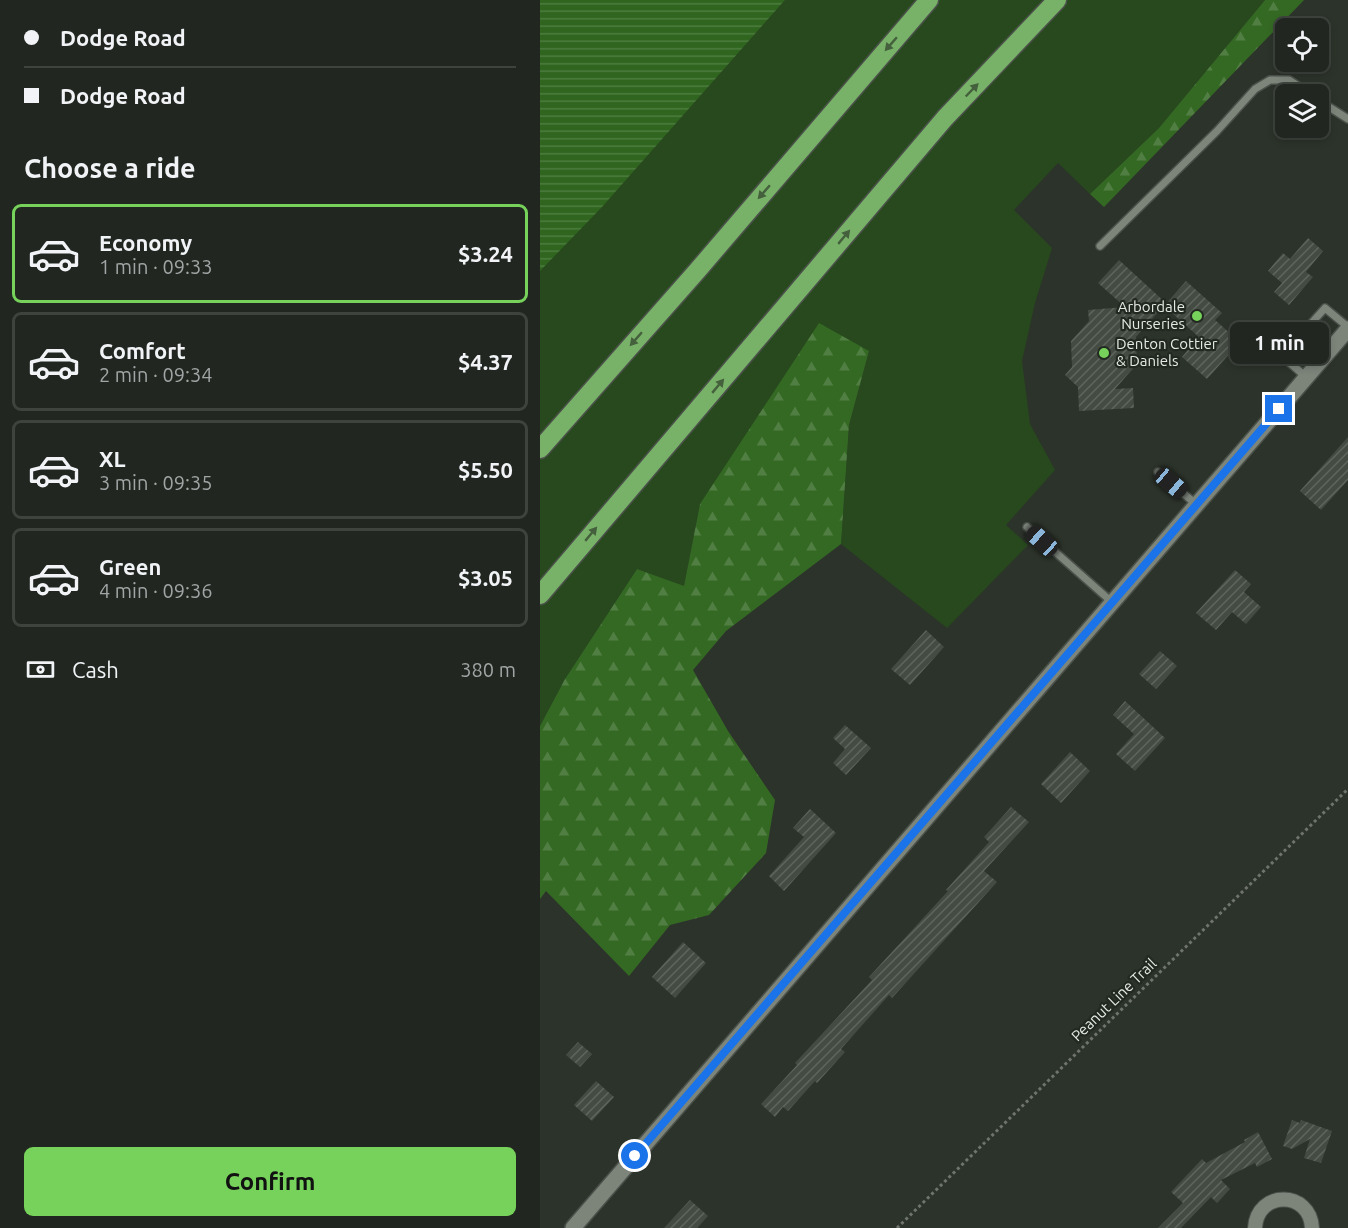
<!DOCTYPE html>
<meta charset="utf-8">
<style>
:root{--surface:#212620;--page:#2d322d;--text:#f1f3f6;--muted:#a2a5a5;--line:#3e433e;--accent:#76d25a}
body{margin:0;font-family:Ubuntu,sans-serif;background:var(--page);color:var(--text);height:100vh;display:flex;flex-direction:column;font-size:22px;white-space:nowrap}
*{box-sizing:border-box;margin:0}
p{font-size:20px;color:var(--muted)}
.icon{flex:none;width:33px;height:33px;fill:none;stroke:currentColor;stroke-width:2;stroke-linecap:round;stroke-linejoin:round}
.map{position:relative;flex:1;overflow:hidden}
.panel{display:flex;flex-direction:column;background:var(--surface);width:540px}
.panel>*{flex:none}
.hud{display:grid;align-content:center;height:132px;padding:0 24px;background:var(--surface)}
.controls{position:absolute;left:735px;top:18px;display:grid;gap:12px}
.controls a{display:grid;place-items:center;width:54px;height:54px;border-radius:9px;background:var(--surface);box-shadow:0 3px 9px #0003,0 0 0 2px var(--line);font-size:30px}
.end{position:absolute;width:27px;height:27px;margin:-14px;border:8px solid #1a73e8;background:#fff;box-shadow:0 0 0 3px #fff}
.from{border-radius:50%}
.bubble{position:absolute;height:42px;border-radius:9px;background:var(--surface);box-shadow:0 3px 9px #0003,0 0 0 2px var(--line);font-size:20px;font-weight:600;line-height:42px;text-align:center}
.car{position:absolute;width:18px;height:36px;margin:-18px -9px;border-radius:8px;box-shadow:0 0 4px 2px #0007;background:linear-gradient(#222 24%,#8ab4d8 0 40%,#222 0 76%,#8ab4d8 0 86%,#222 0)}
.hud b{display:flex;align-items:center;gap:21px;height:57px;font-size:22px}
.hud b+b{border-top:2px solid var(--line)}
.hud i{width:15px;height:15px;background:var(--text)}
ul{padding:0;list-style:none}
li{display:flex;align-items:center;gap:18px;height:99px;margin:0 12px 9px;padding:0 12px;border:3px solid var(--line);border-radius:9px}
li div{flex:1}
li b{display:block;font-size:22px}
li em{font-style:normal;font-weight:600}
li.on{border-color:var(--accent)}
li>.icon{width:54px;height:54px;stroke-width:1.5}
h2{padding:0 24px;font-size:27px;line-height:72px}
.pay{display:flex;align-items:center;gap:15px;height:66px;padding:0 24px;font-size:22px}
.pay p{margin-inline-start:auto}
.button{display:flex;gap:12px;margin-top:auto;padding:12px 24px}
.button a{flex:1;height:69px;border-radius:9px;background:var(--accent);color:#111;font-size:24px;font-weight:600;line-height:69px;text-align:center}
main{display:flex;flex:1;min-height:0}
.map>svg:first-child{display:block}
</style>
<main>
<section class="panel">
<div class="hud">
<b><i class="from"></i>Dodge Road</b>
<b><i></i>Dodge Road</b>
</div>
<h2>Choose a ride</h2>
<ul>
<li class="on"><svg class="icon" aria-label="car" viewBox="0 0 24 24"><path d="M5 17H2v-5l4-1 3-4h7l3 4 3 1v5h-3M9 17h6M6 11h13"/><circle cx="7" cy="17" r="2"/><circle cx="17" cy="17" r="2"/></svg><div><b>Economy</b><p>1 min · 09:33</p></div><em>$3.24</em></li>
<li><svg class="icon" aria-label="car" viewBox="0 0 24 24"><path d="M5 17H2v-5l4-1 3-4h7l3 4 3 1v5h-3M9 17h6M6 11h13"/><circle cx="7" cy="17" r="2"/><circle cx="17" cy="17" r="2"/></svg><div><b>Comfort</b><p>2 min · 09:34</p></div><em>$4.37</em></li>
<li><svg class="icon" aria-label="car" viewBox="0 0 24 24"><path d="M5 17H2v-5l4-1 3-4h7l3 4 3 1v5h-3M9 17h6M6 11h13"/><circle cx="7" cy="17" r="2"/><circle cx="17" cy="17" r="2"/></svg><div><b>XL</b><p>3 min · 09:35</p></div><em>$5.50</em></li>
<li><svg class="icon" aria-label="car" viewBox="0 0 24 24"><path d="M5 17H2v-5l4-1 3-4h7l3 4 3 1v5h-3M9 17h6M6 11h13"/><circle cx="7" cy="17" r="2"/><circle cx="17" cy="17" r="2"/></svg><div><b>Green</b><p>4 min · 09:36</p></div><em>$3.05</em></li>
</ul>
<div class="pay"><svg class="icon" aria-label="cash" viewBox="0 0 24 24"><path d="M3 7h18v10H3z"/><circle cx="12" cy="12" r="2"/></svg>Cash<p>380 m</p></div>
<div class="button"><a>Confirm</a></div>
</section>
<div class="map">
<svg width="808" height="1228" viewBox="0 0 808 1228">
<defs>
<pattern id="forest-firs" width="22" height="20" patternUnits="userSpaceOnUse" patternTransform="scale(1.5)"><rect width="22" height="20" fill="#346923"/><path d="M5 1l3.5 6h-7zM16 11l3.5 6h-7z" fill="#517f43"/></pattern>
<pattern id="water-rules" width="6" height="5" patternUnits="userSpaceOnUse" patternTransform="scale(1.5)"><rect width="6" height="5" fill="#2f651e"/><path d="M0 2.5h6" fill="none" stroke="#4d7b3f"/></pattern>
<pattern id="building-hatch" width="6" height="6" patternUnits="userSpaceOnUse" patternTransform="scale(1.5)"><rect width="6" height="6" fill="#444b42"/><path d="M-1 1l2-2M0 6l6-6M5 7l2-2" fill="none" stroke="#5f655d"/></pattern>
</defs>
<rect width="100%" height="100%" fill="#2c332a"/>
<path fill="#27491d" d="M245,0h480l-106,128 -69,66 -32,-31 -44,47 38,38 -17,55 -13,58 8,63 25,46 -49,55 22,20 -81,83 -106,-84 8,-119 20,-74 -169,153 -16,83 -47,-18 -72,110 -25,47v-456l74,-77z"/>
<g fill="url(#forest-firs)">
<path d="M725,0h39l-200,207 -14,-13 69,-66z"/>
<path d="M279,323l50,28 -20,74 -8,119 -115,87 -33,39 35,61 47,69 -9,53 -57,62 -39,10 -41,51 -83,-85 -6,8v-173l25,-47 72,-110 47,17 16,-82z"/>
</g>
<path fill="url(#water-rules)" d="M0,0h245l-183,207 -62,64z"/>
<g fill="url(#building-hatch)">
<path d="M768,238l15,13 -17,21 7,5 -24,28 -15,-13 8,-9 -14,-12 15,-18 7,6z"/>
<path d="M579,260l47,43 -30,34 1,27 -22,25 18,-1 1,20 -55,3 -1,-24 -13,-12 7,-8 -1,-26 18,-20 -1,-11 37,-3 -27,-24z"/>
<path d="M646,281l36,32 -7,7 25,22 -33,37 -25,-22 17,-20 -35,-31z"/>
<path d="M808,437v43l-27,30 -21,-19z"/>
<path d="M695,570l16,14 -7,8 17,15 -15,17 -14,-12 -16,18 -20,-17z"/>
<path d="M386,630l18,17 -34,38 -19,-16z"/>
<path d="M620,651l17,15 -21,23 -17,-15z"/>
<path d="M585,701l40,37 -30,33 -19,-17 18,-20 -21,-19z"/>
<path d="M305,725l26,23 -25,27 -13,-12 12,-14 -12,-11z"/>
<path d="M530,752l20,19 -29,32 -20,-19z"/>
<path d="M471,807l18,15 -45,49 13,11 -105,116 -3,-3 -48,54 4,3 -28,31 -2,-2 -27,30 -5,-4 -8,10 -14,-13 36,-39 -2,-2 77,-83 -3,-3 79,-86 -2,-1 43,-48 -5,-5z"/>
<path d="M270,809l26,24 -52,58 -15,-15 35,-39 -11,-9z"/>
<path d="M143,942l23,21 -31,35 -23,-21z"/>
<path d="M38,1042l14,12 -12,13 -14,-12z"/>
<path d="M56,1081l18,16 -22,24 -18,-16z"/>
<path d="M752,1120l8,3 1,-3 31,11 -11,32 -17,-5 6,-19 -18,10 -9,-3z"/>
<path d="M718,1132l14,27 -15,8 -2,-4 -34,17 9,9 -13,14 -6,-6 -30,31h-23l25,-25 -12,-11 31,-33 4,4 39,-21 -1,-2z"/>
<path d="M150,1200l18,16 -11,12h-33z"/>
</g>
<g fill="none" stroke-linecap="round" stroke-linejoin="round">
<g stroke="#4b514a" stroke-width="10">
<g id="service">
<path d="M778,100l30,19"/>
<path d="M560,246l117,-115 38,-42 15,-9h19l21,14"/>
<path d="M727,350l15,6 24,21"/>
<path d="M742,356l43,-48 23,19"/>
<path d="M618,472l39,33"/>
<path d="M487,527l86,76"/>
</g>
</g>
<g stroke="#4b514a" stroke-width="16">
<path id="minor" d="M715,1228c2,-38 55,-38 57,0"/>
</g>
<g stroke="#4b514a" stroke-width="18">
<path id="tertiary" d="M33,1228l775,-899"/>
</g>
<g stroke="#4b514a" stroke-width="21">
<g id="motorway">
<path d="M0,449l157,-178 232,-271"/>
<path d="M0,595l405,-477 112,-118"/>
</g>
</g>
<path stroke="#6f746d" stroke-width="3" stroke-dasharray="3 3" stroke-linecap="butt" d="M357,1228l451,-439"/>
<use href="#service" stroke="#7d857b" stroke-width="7"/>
<use href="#minor" stroke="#7d857b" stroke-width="14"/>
<use href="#tertiary" stroke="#7d857b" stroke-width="15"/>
<use href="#motorway" stroke="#78b268" stroke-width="18"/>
</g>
<defs><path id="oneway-solid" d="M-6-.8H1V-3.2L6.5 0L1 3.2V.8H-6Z" transform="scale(1.5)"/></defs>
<g fill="#44603d">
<use href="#oneway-solid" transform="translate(351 44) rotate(131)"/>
<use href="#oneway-solid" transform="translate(432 90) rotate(-46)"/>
<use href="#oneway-solid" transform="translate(224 192) rotate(131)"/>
<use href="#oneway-solid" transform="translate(304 237) rotate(-50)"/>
<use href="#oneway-solid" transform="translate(96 339) rotate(131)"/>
<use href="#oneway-solid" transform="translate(178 386) rotate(-50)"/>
<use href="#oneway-solid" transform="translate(51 534) rotate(-50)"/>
</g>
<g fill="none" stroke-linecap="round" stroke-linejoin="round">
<path stroke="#1a73e8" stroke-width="8" d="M95,1156l644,-747"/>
</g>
<g fill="#76d25a" stroke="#222921" stroke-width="2">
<circle cx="657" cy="316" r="6"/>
<circle cx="564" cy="353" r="6"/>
</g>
<g text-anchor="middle" stroke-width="4.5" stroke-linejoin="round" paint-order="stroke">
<g font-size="15" fill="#e6eae5" stroke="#222921" text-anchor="end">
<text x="645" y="312">Arbordale<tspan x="645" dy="17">Nurseries</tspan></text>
<text x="576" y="349" text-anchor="start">Denton Cottier<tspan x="576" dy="17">&amp; Daniels</tspan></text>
</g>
<g font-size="15" fill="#e6eae5" stroke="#222921">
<text transform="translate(574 1000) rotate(-44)" y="5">Peanut Line Trail</text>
</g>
</g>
</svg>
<div class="controls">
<a><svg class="icon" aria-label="locate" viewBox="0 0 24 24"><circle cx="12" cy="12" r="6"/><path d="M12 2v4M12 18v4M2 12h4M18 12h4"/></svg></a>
<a><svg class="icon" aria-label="layers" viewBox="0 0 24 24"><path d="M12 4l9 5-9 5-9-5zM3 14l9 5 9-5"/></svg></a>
</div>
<i class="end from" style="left:95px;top:1156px"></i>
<i class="end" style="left:739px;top:409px"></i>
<div class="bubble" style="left:690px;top:322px;width:99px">1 min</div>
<i class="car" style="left:631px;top:483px;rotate:130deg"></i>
<i class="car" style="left:502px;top:541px;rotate:312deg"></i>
</div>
</main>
